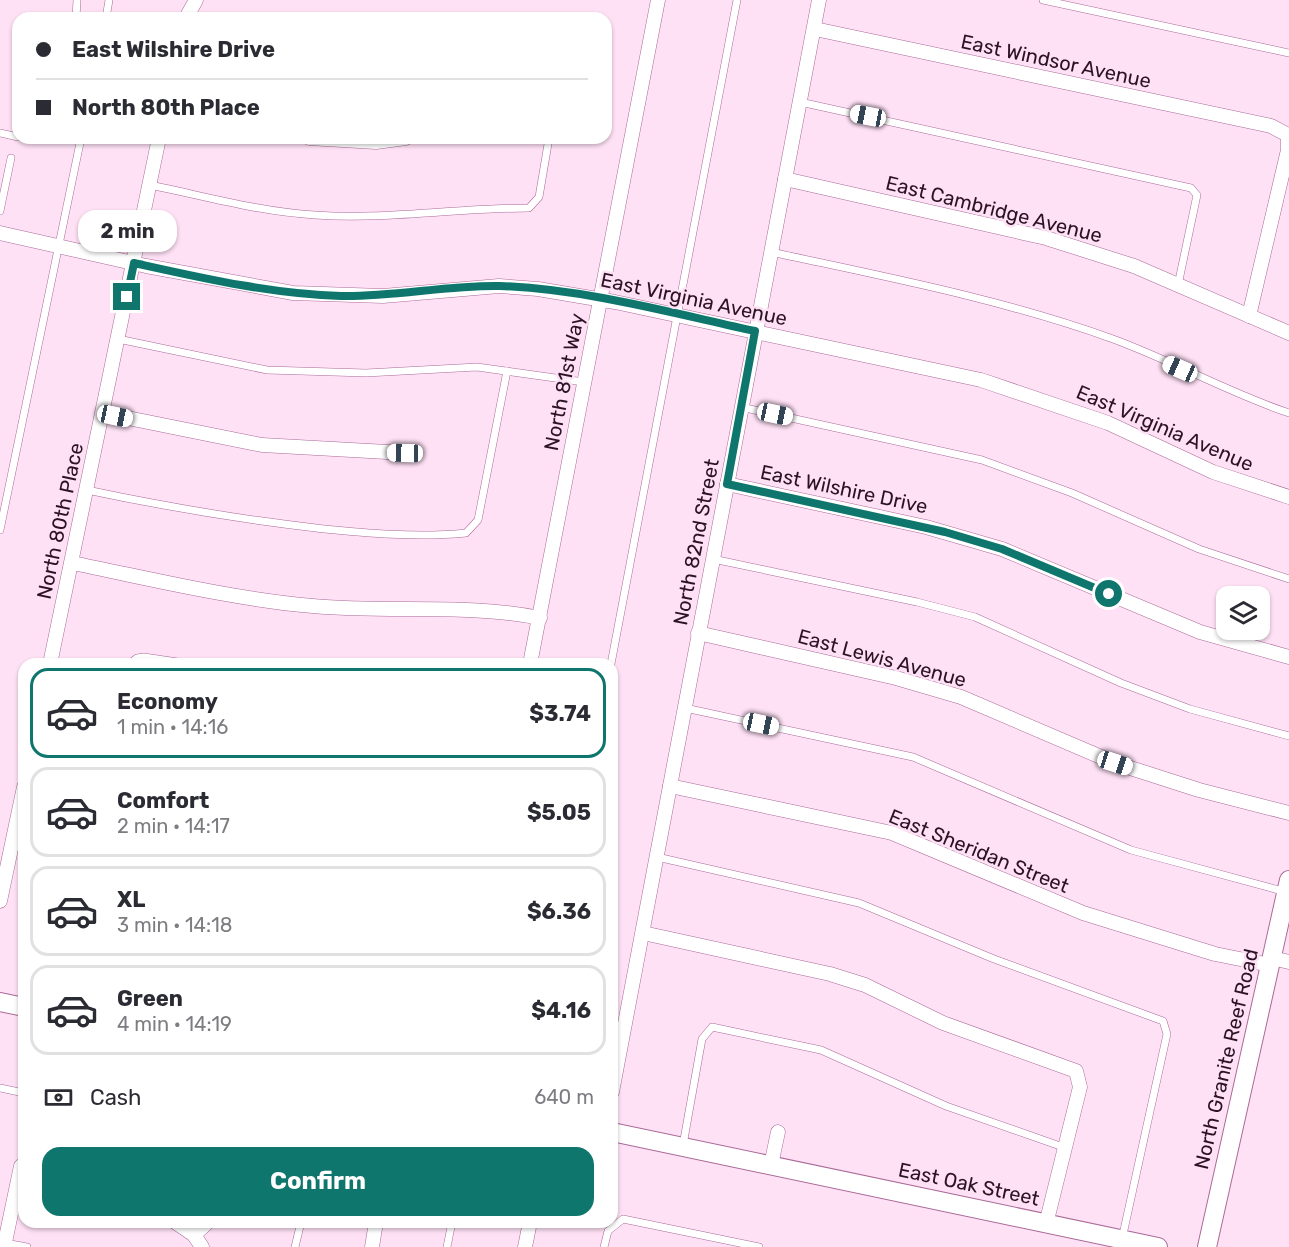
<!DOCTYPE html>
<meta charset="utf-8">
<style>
:root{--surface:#fff;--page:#f2f2f3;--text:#2b2b33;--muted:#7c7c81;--line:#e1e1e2;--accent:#0f766e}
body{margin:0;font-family:Rubik,sans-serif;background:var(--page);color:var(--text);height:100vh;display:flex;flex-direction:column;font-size:22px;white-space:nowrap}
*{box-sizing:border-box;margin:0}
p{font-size:20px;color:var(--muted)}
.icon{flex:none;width:33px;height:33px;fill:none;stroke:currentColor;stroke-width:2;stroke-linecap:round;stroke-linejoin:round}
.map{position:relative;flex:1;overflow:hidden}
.drawer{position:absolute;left:18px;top:658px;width:600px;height:570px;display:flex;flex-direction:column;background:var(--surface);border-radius:18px;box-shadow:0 2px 4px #0004}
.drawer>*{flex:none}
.top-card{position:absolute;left:12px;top:12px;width:600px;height:132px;border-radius:18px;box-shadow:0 2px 4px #0004;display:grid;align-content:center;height:132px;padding:0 24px;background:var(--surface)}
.fabs{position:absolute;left:1216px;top:586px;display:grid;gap:12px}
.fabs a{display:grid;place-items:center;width:54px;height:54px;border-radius:12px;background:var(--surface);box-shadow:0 2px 4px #0004;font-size:30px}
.end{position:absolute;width:27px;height:27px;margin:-14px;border:8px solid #0f766e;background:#fff;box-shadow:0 0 0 3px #fff}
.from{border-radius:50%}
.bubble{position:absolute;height:42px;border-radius:18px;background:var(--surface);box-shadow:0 2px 4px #0004;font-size:20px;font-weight:700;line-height:42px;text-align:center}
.car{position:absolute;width:18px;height:36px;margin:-18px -9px;border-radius:8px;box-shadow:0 0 4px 2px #0007;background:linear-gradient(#fff 24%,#345 0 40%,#fff 0 76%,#345 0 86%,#fff 0)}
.top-card b{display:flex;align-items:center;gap:21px;height:57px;font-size:22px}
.top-card b+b{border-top:2px solid var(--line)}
.top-card i{width:15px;height:15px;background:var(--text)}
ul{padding:10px 0 0;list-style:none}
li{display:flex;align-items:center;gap:18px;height:90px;margin:0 12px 9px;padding:0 12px;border:3px solid var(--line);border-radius:18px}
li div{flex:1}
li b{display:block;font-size:22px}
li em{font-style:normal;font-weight:700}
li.selected{border-color:var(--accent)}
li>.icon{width:54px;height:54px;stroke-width:1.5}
.pay{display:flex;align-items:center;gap:15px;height:66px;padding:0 24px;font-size:22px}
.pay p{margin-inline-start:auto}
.cta{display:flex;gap:12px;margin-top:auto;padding:12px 24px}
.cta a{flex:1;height:69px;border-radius:18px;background:var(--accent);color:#fff;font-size:24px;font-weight:700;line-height:69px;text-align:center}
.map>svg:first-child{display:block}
</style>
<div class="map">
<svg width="1289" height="1247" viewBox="0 0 1289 1247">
<rect width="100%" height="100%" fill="#fee1f5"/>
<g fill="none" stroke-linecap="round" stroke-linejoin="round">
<g stroke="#ab6a99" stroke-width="8">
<g id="service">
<path d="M1043,0l246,53"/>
<path d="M76,18l1,-18"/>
<path d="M106,18l3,-18"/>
<path d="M800,102l391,86 6,7 -19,90"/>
<path d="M0,133l18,4"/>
<path d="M24,138l11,2 11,-2"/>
<path d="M150,185c54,11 110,27 165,30 72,5 143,-7 214,-7l10,-11 10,-59"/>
<path d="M0,211l11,-53"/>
<path d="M771,252c115,25 231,47 342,87 60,22 116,54 176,74"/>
<path d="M118,339l149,31 99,3 111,-6 107,15"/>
<path d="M741,407l241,53 90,33 127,56 90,30"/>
<path d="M87,490c75,16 152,29 229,38 50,5 99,10 150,5l12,-13 29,-149"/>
<path d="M0,530l81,-392"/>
<path d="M713,559l204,43 58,15 146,66 69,26 99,27"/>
<path d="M129,664l8,-6 7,-1 47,7"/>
<path d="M611,664l126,-664"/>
<path d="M685,708l228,49 218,93 155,42"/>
<path d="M657,857l202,46 135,56 169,62 4,13 -45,205"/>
<path d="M0,1088l24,5"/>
<path d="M683,1145l19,-106 10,-12 109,23 125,56 117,41"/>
<path d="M5,1243l22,4"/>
<path d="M295,1247l6,-25"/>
<path d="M447,1247l5,-25"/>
<path d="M604,1247l4,-16 15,-12 136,28"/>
</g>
</g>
<g stroke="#ab6a99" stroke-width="15">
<g id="minor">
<path d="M186,18l10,-18"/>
<path d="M815,29l456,97 17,9v15l-39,166"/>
<path d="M309,138l67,4 30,-4"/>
<path d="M785,179l261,59 88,28 155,67"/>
<path d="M0,233l146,33 147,27 90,3 116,-10 39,3 77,13 366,78 127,43 105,49 76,25"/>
<path d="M103,413l159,32 143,8"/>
<path d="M727,484l199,43 76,22 198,83 89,25"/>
<path d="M72,563c80,16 160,36 241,43 77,7 152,-3 227,12"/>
<path d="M698,633l198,45 65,19 154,66 84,27 90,23"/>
<path d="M50,664l109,-526"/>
<path d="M530,664l128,-664"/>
<path d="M670,786l222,47 191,80 132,41 55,11"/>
<path d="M0,901l24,-114"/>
<path d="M643,933l187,41 35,11 78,38 133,48 4,16 -34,137"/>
<path d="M1272,958l17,4"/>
<path d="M612,1092l207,-1092"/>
<path d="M771,1165l7,-33"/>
<path d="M175,1222l19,13 8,12"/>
<path d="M194,1235l14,-13"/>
<path d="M4,1247l17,-81 3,1"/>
<path d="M372,1247l4,-25"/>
<path d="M525,1247l5,-25"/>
</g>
</g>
<g stroke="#ab6a99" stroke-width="20">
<g id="tertiary">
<path d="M0,1002l24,5"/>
<path d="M612,1132l546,115"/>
<path d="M1207,1247l82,-367"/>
</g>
</g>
<use href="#service" stroke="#fff" stroke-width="7"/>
<use href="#minor" stroke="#fff" stroke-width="14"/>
<use href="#tertiary" stroke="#fff" stroke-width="18"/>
</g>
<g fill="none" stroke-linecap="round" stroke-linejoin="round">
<path stroke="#0f766e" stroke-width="8" d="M127,297l7,-34c68,15 137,31 207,33 53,1 106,-11 159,-10 85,3 172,27 255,45l-28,153 218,48 57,17 107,45"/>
</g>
<g text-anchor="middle" stroke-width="5" stroke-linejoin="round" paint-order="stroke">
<g font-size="20" fill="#2c1225" stroke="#fee1f5">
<text transform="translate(1056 61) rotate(12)" y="7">East Windsor Avenue</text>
<text transform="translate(994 209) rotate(14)" y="7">East Cambridge Avenue</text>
<text transform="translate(694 299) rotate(12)" y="7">East Virginia Avenue</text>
<text transform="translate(564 382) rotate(-79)" y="7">North 81st Way</text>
<text transform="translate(1165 428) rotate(23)" y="7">East Virginia Avenue</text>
<text transform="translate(844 489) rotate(12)" y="7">East Wilshire Drive</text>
<text transform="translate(60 521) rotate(-78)" y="7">North 80th Place</text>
<text transform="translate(696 542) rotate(-79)" y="7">North 82nd Street</text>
<text transform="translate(882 658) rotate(15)" y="7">East Lewis Avenue</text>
<text transform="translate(979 851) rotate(22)" y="7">East Sheridan Street</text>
<text transform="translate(1226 1059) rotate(-77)" y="7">North Granite Reef Road</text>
<text transform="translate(969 1184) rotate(12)" y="7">East Oak Street</text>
</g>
</g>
</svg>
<div class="fabs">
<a><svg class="icon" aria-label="layers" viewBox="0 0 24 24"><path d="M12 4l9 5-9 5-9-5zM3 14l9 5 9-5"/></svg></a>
</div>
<i class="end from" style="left:1109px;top:594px"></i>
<i class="end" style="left:127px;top:297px"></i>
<div class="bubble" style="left:78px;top:210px;width:99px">2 min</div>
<i class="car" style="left:868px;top:116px;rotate:281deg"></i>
<i class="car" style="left:1180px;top:369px;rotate:294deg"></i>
<i class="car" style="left:775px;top:414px;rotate:102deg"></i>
<i class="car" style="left:115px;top:416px;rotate:102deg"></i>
<i class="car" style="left:405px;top:453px;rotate:271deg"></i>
<i class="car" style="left:761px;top:724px;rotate:102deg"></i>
<i class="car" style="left:1115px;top:763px;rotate:108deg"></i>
<div class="top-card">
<b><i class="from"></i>East Wilshire Drive</b>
<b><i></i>North 80th Place</b>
</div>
<section class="drawer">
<ul>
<li class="selected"><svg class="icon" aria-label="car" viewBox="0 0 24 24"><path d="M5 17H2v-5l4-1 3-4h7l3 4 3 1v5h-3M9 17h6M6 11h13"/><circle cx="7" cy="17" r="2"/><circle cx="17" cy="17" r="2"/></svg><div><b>Economy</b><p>1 min · 14:16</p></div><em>$3.74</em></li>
<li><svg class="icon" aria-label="car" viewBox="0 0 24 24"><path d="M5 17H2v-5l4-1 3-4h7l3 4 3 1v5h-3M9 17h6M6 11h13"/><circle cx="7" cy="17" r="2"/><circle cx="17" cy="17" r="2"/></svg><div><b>Comfort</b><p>2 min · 14:17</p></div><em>$5.05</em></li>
<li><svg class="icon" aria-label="car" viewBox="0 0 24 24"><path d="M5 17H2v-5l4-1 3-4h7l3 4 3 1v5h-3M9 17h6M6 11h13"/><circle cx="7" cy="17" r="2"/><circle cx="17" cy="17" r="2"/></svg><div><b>XL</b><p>3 min · 14:18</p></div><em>$6.36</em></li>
<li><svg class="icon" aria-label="car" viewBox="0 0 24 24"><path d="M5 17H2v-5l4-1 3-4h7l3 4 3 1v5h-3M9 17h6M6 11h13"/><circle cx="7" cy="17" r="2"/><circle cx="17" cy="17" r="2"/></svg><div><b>Green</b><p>4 min · 14:19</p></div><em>$4.16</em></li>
</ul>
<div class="pay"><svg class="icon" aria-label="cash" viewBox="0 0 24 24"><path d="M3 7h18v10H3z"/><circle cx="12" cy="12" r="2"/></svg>Cash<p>640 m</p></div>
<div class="cta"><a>Confirm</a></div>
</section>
</div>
